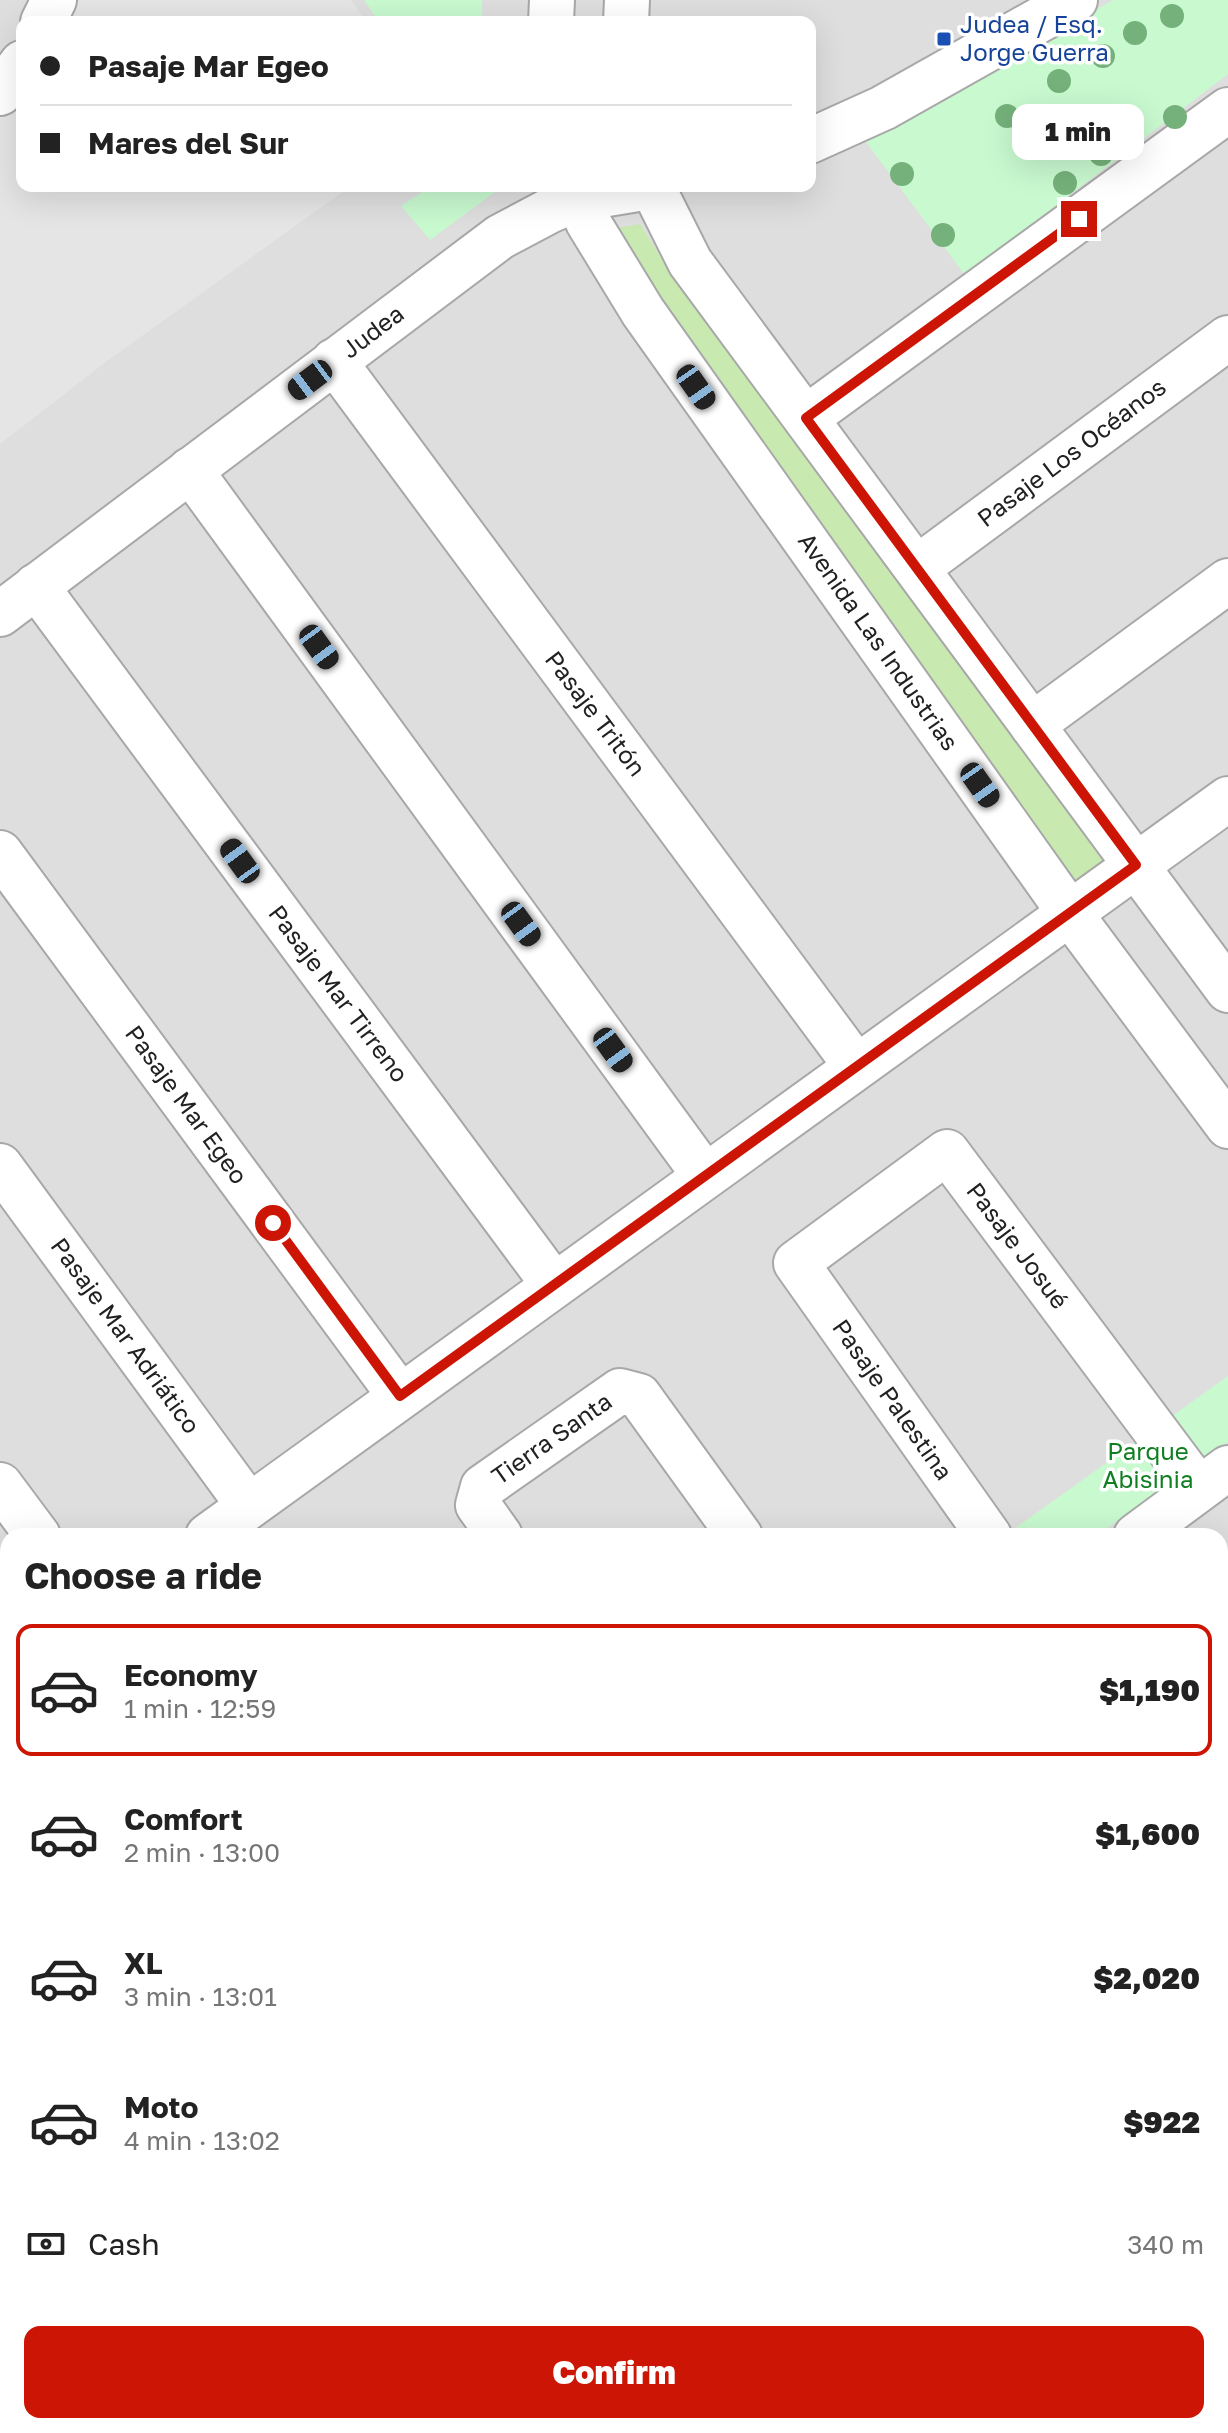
<!DOCTYPE html>
<meta charset="utf-8">
<style>
:root{--surface:#fff;--page:#f2f2f2;--text:#222;--muted:#767676;--line:#e0e0e0;--accent:#cd1505}
body{margin:0;font-family:"Golos Text",sans-serif;background:var(--page);color:var(--text);height:100vh;display:flex;flex-direction:column;font-size:30px;white-space:nowrap}
*{box-sizing:border-box;margin:0}
p{font-size:26px;color:var(--muted)}
.icon{flex:none;width:44px;height:44px;fill:none;stroke:currentColor;stroke-width:2;stroke-linecap:round;stroke-linejoin:round}
.map{position:relative;flex:1;overflow:hidden}
.side{position:absolute;left:0px;top:1528px;width:1228px;height:906px;display:flex;flex-direction:column;background:var(--surface);border-radius:24px 24px 0 0;box-shadow:0 8px 32px #0002}
.side>*{flex:none}
.top-card{position:absolute;left:16px;top:16px;width:800px;height:176px;border-radius:16px;box-shadow:0 8px 32px #0002;display:grid;align-content:center;height:176px;padding:0 24px;background:var(--surface)}
.end{position:absolute;width:36px;height:36px;margin:-18px;border:10px solid #cd1505;background:#fff;box-shadow:0 0 0 4px #fff}
.from{border-radius:50%}
.bubble{position:absolute;height:56px;border-radius:16px;background:var(--surface);box-shadow:0 8px 32px #0002;font-size:26px;font-weight:800;line-height:56px;text-align:center}
.car{position:absolute;width:24px;height:48px;margin:-24px -12px;border-radius:10px;box-shadow:0 0 6px 2px #0007;background:linear-gradient(#222 24%,#8ab4d8 0 40%,#222 0 76%,#8ab4d8 0 86%,#222 0)}
.top-card b{display:flex;align-items:center;gap:28px;height:76px;font-size:30px}
.top-card b+b{border-top:2px solid var(--line)}
.top-card i{width:20px;height:20px;background:var(--text)}
ul{padding:0;list-style:none}
li{display:flex;align-items:center;gap:24px;height:132px;margin:0 16px 12px;padding:0 8px;border:4px solid transparent;border-radius:16px}
li div{flex:1}
li b{display:block;font-size:30px}
li em{font-style:normal;font-weight:800}
li.selected{border-color:var(--accent)}
li>.icon{width:72px;height:72px;stroke-width:1.5}
h2{padding:0 24px;font-size:36px;line-height:96px}
.pay{display:flex;align-items:center;gap:20px;height:88px;padding:0 24px;font-size:30px}
.pay p{margin-inline-start:auto}
.button{display:flex;gap:16px;margin-top:auto;padding:16px 24px}
.button a{flex:1;height:92px;border-radius:16px;background:var(--accent);color:#fff;font-size:32px;font-weight:800;line-height:92px;text-align:center}
.map>svg:first-child{display:block}
</style>
<div class="map">
<svg width="1228" height="2433" viewBox="0 0 1228 2433">
<rect width="100%" height="100%" fill="#f1efe8"/>
<path fill="#dfdede" fill-rule="evenodd" d="M0,0h1228v2433h-1228zM22,22h788v164h-788zM8,1536h1212v890h-1212z"/>
<path fill="#c8e9b0" d="M640,224l40,64 427,575 -32,24 -468,-657z"/>
<g fill="#c8f9cf">
<path d="M364,0h118v22h-103z"/>
<path d="M1113,0h115v74l-263,201 -99,-133z"/>
<path d="M431,186h72l-73,54 -29,-34z"/>
<path d="M1228,1376v66l-132,94h-92z"/>
<path d="M6,1836l2,3v171l-8,-11v-159z"/>
</g>
<g fill="#e5e5e5">
<path d="M67,0h284l16,22h-315z"/>
<path d="M22,66v120h329l-244,175 -107,83v-357z"/>
</g>
<g fill="#c6beb7" stroke="#c3b7aa" stroke-width="2">
<path d="M1228,1689v38l-8,-11v-22z"/>
<path d="M1228,1896v83l-8,5v-83z"/>
</g>
<g fill="none" stroke-linecap="round" stroke-linejoin="round">
<g stroke="#a8a8a8" stroke-width="48">
<g id="minor">
<path d="M43,22l11,-22"/>
<path d="M551,22l1,-22"/>
<path d="M626,22l1,-22"/>
<path d="M0,93l22,-30"/>
<path d="M810,141l73,-33 192,-108"/>
<path d="M574,186l14,36 55,90 426,600 159,214"/>
<path d="M652,186l38,76 538,728"/>
<path d="M334,361l522,705"/>
<path d="M806,418l422,-308"/>
<path d="M190,470l515,706"/>
<path d="M917,568l311,-230"/>
<path d="M36,586l518,699"/>
<path d="M0,614l500,-377 49,-26 28,-12 79,-13"/>
<path d="M1032,725l196,-144"/>
<path d="M0,853l400,543"/>
<path d="M0,1166l249,340"/>
<path d="M0,1485l38,51"/>
<path d="M208,1536l1020,-737"/>
<path d="M500,1536l-22,-31 5,-18 137,-96 19,5 101,140"/>
<path d="M989,1536l-193,-273 151,-111 252,337"/>
<path d="M1136,1536l92,-68"/>
<path d="M0,1687l8,-6"/>
<path d="M0,2402l8,-6"/>
<path d="M1226,2424l2,3"/>
<path d="M321,2426l4,7"/>
</g>
</g>
<use href="#minor" stroke="#fff" stroke-width="44"/>
</g>
<g fill="#75b17b">
<circle cx="1172" cy="16" r="12"/>
<circle cx="1135" cy="33" r="12"/>
<circle cx="1103" cy="56" r="12"/>
<circle cx="1059" cy="81" r="12"/>
<circle cx="1007" cy="116" r="12"/>
<circle cx="1175" cy="117" r="12"/>
<circle cx="1101" cy="154" r="12"/>
<circle cx="902" cy="174" r="12"/>
<circle cx="1065" cy="183" r="12"/>
<circle cx="943" cy="235" r="12"/>
</g>
<g fill="none" stroke-linecap="round" stroke-linejoin="round">
<path stroke="#cd1505" stroke-width="10" d="M273,1223l127,173 736,-531 -330,-447 273,-199"/>
</g>
<rect fill="#1a4fb4" stroke="#fff" stroke-width="3" x="936" y="31" width="16" height="16" rx="4"/>
<g text-anchor="middle" stroke-width="7" stroke-linejoin="round" paint-order="stroke">
<g font-size="24" fill="#164399" stroke="#fff" text-anchor="start">
<text x="960" y="33">Judea / Esq.<tspan x="960" dy="28">Jorge Guerra</tspan></text>
</g>
<g font-size="24" fill="#212121" stroke="#fff">
<text transform="translate(373 332) rotate(-37)" y="8">Judea</text>
<text transform="translate(1072 453) rotate(-37)" y="8">Pasaje Los Océanos</text>
<text transform="translate(878 642) rotate(55)" y="8">Avenida Las Industrias</text>
<text transform="translate(595 714) rotate(53)" y="8">Pasaje Tritón</text>
<text transform="translate(338 994) rotate(53)" y="8">Pasaje Mar Tirreno</text>
<text transform="translate(186 1105) rotate(54)" y="8">Pasaje Mar Egeo</text>
<text transform="translate(1017 1246) rotate(53)" y="8">Pasaje Josué</text>
<text transform="translate(125 1336) rotate(54)" y="8">Pasaje Mar Adriático</text>
<text transform="translate(892 1400) rotate(55)" y="8">Pasaje Palestina</text>
<text transform="translate(552 1439) rotate(-35)" y="8">Tierra Santa</text>
</g>
<g font-size="24" fill="#0f7f21" stroke="#fff">
<text x="1148" y="1460">Parque<tspan x="1148" dy="28">Abisinia</tspan></text>
</g>
</g>
</svg>
<i class="end from" style="left:273px;top:1223px"></i>
<i class="end" style="left:1079px;top:219px"></i>
<div class="bubble" style="left:1012px;top:104px;width:132px">1 min</div>
<i class="car" style="left:310px;top:380px;rotate:233deg"></i>
<i class="car" style="left:696px;top:387px;rotate:145deg"></i>
<i class="car" style="left:319px;top:647px;rotate:144deg"></i>
<i class="car" style="left:980px;top:785px;rotate:145deg"></i>
<i class="car" style="left:240px;top:861px;rotate:324deg"></i>
<i class="car" style="left:521px;top:924px;rotate:144deg"></i>
<i class="car" style="left:613px;top:1050px;rotate:144deg"></i>
<div class="top-card">
<b><i class="from"></i>Pasaje Mar Egeo</b>
<b><i></i>Mares del Sur</b>
</div>
<section class="side">
<h2>Choose a ride</h2>
<ul>
<li class="selected"><svg class="icon" aria-label="car" viewBox="0 0 24 24"><path d="M5 17H2v-5l4-1 3-4h7l3 4 3 1v5h-3M9 17h6M6 11h13"/><circle cx="7" cy="17" r="2"/><circle cx="17" cy="17" r="2"/></svg><div><b>Economy</b><p>1 min · 12:59</p></div><em>$1,190</em></li>
<li><svg class="icon" aria-label="car" viewBox="0 0 24 24"><path d="M5 17H2v-5l4-1 3-4h7l3 4 3 1v5h-3M9 17h6M6 11h13"/><circle cx="7" cy="17" r="2"/><circle cx="17" cy="17" r="2"/></svg><div><b>Comfort</b><p>2 min · 13:00</p></div><em>$1,600</em></li>
<li><svg class="icon" aria-label="car" viewBox="0 0 24 24"><path d="M5 17H2v-5l4-1 3-4h7l3 4 3 1v5h-3M9 17h6M6 11h13"/><circle cx="7" cy="17" r="2"/><circle cx="17" cy="17" r="2"/></svg><div><b>XL</b><p>3 min · 13:01</p></div><em>$2,020</em></li>
<li><svg class="icon" aria-label="car" viewBox="0 0 24 24"><path d="M5 17H2v-5l4-1 3-4h7l3 4 3 1v5h-3M9 17h6M6 11h13"/><circle cx="7" cy="17" r="2"/><circle cx="17" cy="17" r="2"/></svg><div><b>Moto</b><p>4 min · 13:02</p></div><em>$922</em></li>
</ul>
<div class="pay"><svg class="icon" aria-label="cash" viewBox="0 0 24 24"><path d="M3 7h18v10H3z"/><circle cx="12" cy="12" r="2"/></svg>Cash<p>340 m</p></div>
<div class="button"><a>Confirm</a></div>
</section>
</div>
